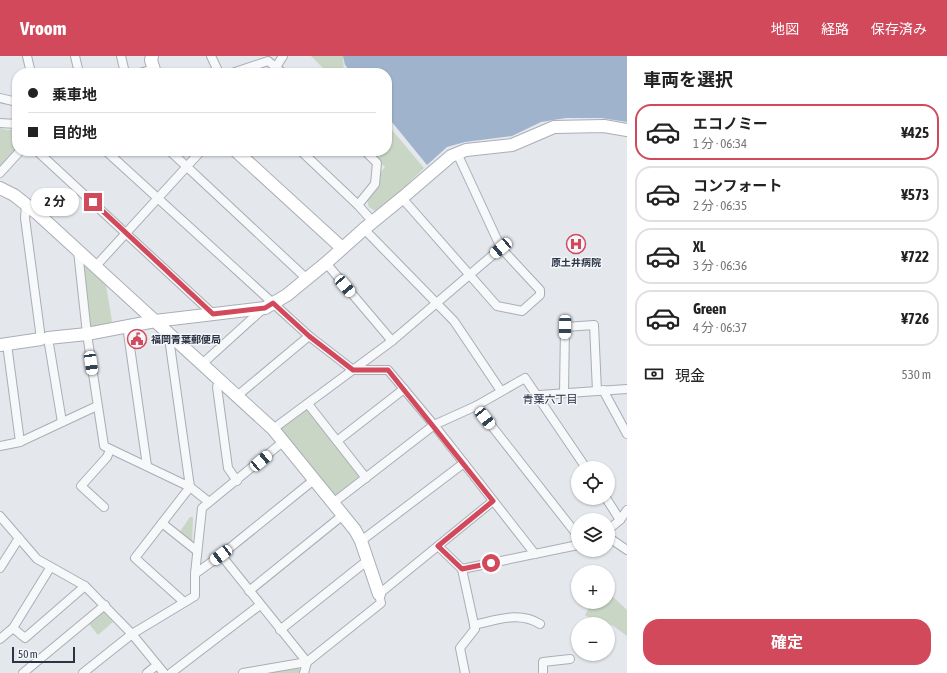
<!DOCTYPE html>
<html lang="ja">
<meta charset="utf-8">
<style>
:root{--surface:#fff;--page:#f6f6f6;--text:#222;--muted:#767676;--line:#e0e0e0;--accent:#d1495b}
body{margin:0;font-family:"Asap Condensed","Noto Sans JP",sans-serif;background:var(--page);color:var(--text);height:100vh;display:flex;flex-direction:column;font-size:15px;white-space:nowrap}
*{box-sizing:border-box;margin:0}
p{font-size:13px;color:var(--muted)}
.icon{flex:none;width:22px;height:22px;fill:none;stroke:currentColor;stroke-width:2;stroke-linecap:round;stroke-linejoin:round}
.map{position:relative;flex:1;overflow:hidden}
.sheet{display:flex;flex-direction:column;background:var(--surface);width:320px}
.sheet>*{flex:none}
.banner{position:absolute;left:12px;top:12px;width:380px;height:88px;border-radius:16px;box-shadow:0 1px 3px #0004;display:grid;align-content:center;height:88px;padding:0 16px;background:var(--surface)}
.controls{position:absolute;left:571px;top:405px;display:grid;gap:8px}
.controls a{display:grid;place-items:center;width:44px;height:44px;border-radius:50%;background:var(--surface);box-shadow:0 1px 3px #0004;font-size:20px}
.scale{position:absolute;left:12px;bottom:10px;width:63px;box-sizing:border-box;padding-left:4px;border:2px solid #2b3445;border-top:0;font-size:11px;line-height:14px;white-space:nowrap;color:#2b3445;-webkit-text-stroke:3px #f4f6f9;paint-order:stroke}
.end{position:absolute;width:18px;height:18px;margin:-9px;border:5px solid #d1495b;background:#fff;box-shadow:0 0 0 2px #fff}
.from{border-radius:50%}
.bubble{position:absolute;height:28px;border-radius:14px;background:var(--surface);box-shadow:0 1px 3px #0004;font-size:13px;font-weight:700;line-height:28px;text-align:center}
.car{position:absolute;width:12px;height:24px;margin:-12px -6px;border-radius:5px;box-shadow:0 0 3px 1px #0007;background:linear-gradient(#fff 24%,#345 0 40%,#fff 0 76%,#345 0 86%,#fff 0)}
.banner b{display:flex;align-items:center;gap:14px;height:38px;font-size:15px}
.banner b+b{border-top:1px solid var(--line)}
.banner i{width:10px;height:10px;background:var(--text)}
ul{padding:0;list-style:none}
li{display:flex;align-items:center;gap:12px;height:56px;margin:0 8px 6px;padding:0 8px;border:2px solid var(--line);border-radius:16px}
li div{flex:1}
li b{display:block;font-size:15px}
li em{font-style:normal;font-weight:700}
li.selected{border-color:var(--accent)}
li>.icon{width:36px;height:36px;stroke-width:1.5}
h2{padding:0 16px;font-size:18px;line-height:48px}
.pay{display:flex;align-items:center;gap:10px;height:44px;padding:0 16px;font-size:15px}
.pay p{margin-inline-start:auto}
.primary-button{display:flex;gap:8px;margin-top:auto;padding:8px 16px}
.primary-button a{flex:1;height:46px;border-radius:16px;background:var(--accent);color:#fff;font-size:16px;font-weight:700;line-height:46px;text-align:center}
header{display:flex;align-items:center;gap:24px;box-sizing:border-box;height:56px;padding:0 20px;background:var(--accent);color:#fff}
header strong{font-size:19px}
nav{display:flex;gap:22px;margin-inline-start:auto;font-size:14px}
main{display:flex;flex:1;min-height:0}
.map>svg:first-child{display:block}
</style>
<header>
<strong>Vroom</strong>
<nav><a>地図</a><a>経路</a><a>保存済み</a></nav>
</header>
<main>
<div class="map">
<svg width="627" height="617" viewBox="0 0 627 617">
<rect width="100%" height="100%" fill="#e4e7ec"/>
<g fill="#c9d6c5">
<path d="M311,0h32l1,17h-18l-3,-5z"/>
<path d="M387,68l37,44 -29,29 -20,14 -6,-4 -2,-7 10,-11 2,-15 6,-7 -17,-16h19z"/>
<path d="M0,72l7,2 10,-1v20l-17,18z"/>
<path d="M84,205l21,19 7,41 -4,4 -17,2 -2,-4z"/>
<path d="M306,353l3,1 50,64 -1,4 -22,17h-4l-52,-67z"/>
<path d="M190,461h3l-1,29 -13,-13z"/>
<path d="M608,539l4,1 15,14v26l-15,-11 -14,-1 -13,-9 7,-13h16z"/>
<path d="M104,556l9,10 -15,13 -9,-11z"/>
<path d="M297,611l3,3v3h-41z"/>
</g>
<path fill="#9fb4cc" d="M343,0h284v66l-26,-4h-35l-25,4 -29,14 -47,6 -18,5 -20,18 -40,-49v-43h-35l-7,-8z"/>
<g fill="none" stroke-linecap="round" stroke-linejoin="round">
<g stroke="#a9aeb7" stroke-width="10">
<g id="street">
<path d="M27,0l4,17"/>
<path d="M75,0l4,17"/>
<path d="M121,0l4,17"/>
<path d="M211,0l8,17"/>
<path d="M276,11l7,-11"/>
<path d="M140,17l13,-4"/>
<path d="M232,17l36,-12 15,12"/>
<path d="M0,42l17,4"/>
<path d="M0,67l17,1"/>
<path d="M37,95l176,163"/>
<path d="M106,95l203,185 44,34h35l46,55 101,129"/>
<path d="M170,95l137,128"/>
<path d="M301,95l57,54 15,17"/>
<path d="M0,117l20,-22"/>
<path d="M402,142l95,108 25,5 18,-16v-5l-39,-42"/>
<path d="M26,148l-1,14 16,121 7,-1 14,84"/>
<path d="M358,149l17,-21 2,-21 -12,-12"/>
<path d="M364,173l90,92 47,70"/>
<path d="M78,195l9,83 17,112 86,41 19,15"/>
<path d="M326,207l66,78"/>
<path d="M95,211l106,-116"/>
<path d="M127,270l20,140"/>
<path d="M173,281l-3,8 20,142 -55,71 49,44"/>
<path d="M7,288l13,98"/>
<path d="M202,308l62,-56"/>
<path d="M219,324l-2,7 11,81 9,13"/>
<path d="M603,334l24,44"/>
<path d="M564,337l1,-66 29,-2 3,66"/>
<path d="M539,339l88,-6"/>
<path d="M237,340l72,-60"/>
<path d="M308,348l58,74"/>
<path d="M476,350l102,130"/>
<path d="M273,373l119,-88 109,-93 -44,-95"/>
<path d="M337,385l67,-52"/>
<path d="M0,390l20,-4 77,-36"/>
<path d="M606,442l14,22 -12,10"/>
<path d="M333,447l101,-78 42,-19 49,-28 61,90"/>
<path d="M104,451l-23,-21 26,-29 3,-7"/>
<path d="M0,460l37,43 48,27 47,48 32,39"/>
<path d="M620,464l7,-10"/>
<path d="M162,467l35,28"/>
<path d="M608,481l19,13"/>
<path d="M361,485l103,-78"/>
<path d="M438,490l24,23 13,60 -15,19 5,25"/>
<path d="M221,499l94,-76"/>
<path d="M0,512l19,-30"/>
<path d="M462,513l116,-24"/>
<path d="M195,518l26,-19 86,107"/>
<path d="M249,535l94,-76"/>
<path d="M474,569c23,-5 45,-14 66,-1"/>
<path d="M13,572l12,10 60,-52"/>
<path d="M280,574l88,-70"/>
<path d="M0,583l13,-11 37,-60"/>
<path d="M23,617l82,-68"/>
<path d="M83,617l49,-39 63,-38v-22l7,-66 82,-67"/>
<path d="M147,617l10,-8"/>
<path d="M171,617l89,-68"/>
<path d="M243,617l64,-11 74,-59 -2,-9 114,-93"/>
<path d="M304,617l3,-11"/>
<path d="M543,617v-11l27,-3"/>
</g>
</g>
<g stroke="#a9aeb7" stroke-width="14">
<g id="secondary">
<path d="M152,0l-1,4 4,13"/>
<path d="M236,95l106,97"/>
<path d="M0,132l14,7 24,19 235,215 82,101 6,11 18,53"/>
<path d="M48,282l39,-4 68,-13 110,-13 22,-13 39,-32 38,-34 38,-31 49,-42 15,-6 46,-5 42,-18 50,-1 23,4"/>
<path d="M0,289l41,-6"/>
</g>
</g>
<use href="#street" stroke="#f7f8fa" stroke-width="8"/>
<use href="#secondary" stroke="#fff" stroke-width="12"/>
</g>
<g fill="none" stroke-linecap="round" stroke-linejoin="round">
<path stroke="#d1495b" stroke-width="5" d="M93,146l120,112 52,-6 8,-5 36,33 44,34h35l105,131 -55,45 24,23 29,-6"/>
</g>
<defs>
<g id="hospital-ring" transform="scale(1)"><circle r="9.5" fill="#f4f6f9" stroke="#d1495b" stroke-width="1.5"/><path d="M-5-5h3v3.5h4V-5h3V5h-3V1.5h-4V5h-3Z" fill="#d1495b"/></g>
<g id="civic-ring" transform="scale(1)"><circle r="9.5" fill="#f4f6f9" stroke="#d1495b" stroke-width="1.5"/><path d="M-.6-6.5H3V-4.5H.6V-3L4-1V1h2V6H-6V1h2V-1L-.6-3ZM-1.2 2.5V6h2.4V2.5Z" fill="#d1495b"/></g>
</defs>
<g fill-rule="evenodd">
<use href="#hospital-ring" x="576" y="188"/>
<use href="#civic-ring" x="137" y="283"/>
</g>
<g text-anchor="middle" stroke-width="3" stroke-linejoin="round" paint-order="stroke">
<g font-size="10" font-weight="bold" fill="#2b3445" stroke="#f4f6f9">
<text x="576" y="210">原土井病院</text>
<text x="151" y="287" text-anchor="start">福岡青葉郵便局</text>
</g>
<g font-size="11" fill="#1d2536" stroke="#f4f6f9">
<text x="550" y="347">青葉六丁目</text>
</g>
</g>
</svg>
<div class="controls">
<a><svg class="icon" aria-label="locate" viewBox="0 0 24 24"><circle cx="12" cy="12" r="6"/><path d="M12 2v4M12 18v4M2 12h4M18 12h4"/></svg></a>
<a><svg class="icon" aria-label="layers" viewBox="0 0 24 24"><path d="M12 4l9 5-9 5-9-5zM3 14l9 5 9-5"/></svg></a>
<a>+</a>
<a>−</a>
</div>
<div class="scale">50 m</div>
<i class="end from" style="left:491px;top:507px"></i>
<i class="end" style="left:93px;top:146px"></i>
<div class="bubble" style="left:31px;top:132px;width:48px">2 分</div>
<i class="car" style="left:501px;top:192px;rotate:230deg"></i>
<i class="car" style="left:345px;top:230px;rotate:140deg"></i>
<i class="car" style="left:565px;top:271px;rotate:181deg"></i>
<i class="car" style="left:91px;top:307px;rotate:172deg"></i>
<i class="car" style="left:485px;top:362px;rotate:142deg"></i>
<i class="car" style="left:261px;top:405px;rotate:50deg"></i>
<i class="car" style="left:221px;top:499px;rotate:233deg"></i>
<div class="banner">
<b><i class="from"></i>乗車地</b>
<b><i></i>目的地</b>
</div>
</div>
<section class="sheet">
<h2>車両を選択</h2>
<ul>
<li class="selected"><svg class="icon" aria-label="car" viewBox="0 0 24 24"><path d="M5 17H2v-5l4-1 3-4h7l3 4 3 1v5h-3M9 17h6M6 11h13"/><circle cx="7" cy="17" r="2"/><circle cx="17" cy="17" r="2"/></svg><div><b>エコノミー</b><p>1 分 · 06:34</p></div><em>¥425</em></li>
<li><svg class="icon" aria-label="car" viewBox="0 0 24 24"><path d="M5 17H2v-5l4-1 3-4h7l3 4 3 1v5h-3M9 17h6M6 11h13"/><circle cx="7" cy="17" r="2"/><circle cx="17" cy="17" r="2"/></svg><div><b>コンフォート</b><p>2 分 · 06:35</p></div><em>¥573</em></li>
<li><svg class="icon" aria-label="car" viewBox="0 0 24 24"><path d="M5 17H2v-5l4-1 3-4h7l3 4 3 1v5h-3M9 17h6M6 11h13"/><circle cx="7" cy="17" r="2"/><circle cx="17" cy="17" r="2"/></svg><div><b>XL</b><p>3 分 · 06:36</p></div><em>¥722</em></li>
<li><svg class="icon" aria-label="car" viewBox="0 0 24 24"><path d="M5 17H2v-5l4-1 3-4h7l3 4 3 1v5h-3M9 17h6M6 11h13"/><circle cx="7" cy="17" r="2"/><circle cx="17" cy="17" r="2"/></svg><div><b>Green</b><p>4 分 · 06:37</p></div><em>¥726</em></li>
</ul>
<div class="pay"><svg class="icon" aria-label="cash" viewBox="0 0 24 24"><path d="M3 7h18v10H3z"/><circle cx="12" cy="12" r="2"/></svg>現金<p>530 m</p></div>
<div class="primary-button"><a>確定</a></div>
</section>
</main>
